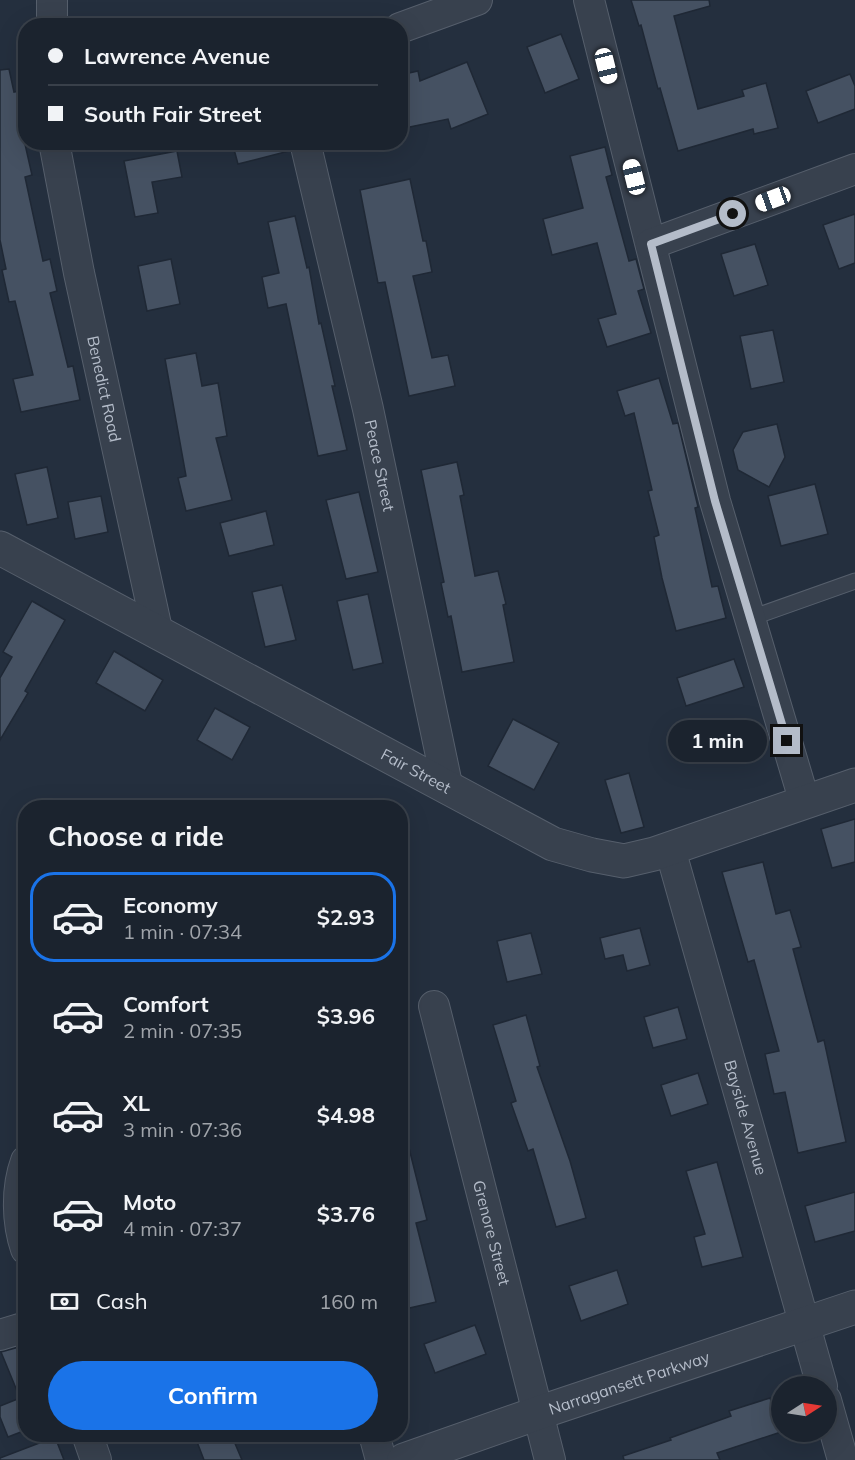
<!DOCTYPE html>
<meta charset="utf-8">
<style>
:root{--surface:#1b232e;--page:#282f3a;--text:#f1f3f6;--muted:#a0a4aa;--line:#39404a;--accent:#1a73e8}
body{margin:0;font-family:Mulish,sans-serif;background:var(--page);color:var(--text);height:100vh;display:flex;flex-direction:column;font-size:22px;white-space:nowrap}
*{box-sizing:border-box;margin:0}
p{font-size:20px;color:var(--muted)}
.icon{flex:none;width:33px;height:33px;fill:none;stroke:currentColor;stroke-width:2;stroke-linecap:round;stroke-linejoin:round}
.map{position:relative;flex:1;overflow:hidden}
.side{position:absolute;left:18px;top:800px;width:390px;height:642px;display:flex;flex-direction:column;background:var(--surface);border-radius:24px;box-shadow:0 6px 24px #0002,0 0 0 2px var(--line)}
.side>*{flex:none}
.hud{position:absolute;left:18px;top:18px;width:390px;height:132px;border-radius:24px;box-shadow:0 6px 24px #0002,0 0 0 2px var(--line);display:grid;align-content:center;height:132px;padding:0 30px;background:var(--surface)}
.needle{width:39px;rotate:78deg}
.fabs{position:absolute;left:771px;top:1376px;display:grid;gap:12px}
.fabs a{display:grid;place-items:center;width:66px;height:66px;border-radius:50%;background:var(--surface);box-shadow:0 6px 24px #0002,0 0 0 2px var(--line);font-size:30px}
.end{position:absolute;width:27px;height:27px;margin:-14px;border:8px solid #b4bcc9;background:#111;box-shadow:0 0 0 3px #111}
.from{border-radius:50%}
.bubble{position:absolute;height:42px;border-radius:21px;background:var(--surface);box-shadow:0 6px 24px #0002,0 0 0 2px var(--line);font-size:20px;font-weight:700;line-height:42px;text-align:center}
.car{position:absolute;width:18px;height:36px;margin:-18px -9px;border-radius:8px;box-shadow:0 0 4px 2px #0007;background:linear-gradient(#fff 24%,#345 0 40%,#fff 0 76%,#345 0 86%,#fff 0)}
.hud b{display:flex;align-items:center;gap:21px;height:57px;font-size:22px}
.hud b+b{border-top:2px solid var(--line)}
.hud i{width:15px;height:15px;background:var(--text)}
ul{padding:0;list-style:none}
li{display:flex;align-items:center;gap:18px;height:90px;margin:0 12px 9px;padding:0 18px;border:3px solid transparent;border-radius:24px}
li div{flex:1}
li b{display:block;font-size:22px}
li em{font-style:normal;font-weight:700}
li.on{border-color:var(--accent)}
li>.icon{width:54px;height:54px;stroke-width:1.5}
h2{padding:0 30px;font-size:27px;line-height:72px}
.pay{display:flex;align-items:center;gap:15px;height:66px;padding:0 30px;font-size:22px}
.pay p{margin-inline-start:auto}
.cta{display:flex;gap:12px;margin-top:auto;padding:12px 30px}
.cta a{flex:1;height:69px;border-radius:36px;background:var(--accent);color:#fff;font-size:24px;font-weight:700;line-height:69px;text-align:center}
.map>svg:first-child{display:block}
</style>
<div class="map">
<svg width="855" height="1460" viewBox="0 0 855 1460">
<rect width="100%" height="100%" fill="#242f3e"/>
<g fill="#455162" stroke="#1f2835" stroke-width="1.5">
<path d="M631,0h78l1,6 -36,10 24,93 46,-13 -2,-6 24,-7 12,45 -24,6 -1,-5 -75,22 -18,-63 -2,1 -17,-64 -2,1z"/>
<path d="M561,34l18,45 -34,14 -18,-46z"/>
<path d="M467,62l21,52 -37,15 -3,-10 -48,10v-54l18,-4 2,10z"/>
<path d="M9,69l5,23 5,-1 6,30 -5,1 12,53 -7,2 18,84 7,-2 7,32 -7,2 18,74 5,-1 7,34 -59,12 -8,-33 20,-4 -18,-74 -6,1 -7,-32 4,-1 -6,-29v-170z"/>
<path d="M850,74l5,12v23l-37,14 -12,-32z"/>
<path d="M232,142h56l1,9 -51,13z"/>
<path d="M605,147l7,28 -6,2 23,84 7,-2 8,30 -6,2 13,42 -44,14 -9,-28 18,-5 -19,-71 -45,12 -9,-36 40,-11 -13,-52z"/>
<path d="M177,151l5,26 -30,5 6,31 -23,4 -11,-56z"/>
<path d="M410,179l13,62h3l6,31 -19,4 19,82 16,-3 7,31 -46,10 -24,-114 -7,1 -18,-93z"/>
<path d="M855,214v49l-16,6 -16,-44z"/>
<path d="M295,216l12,52 2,-1 10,57 2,-1 14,63h-3l15,64 -29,6 -32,-152 -18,4 -6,-31 17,-4 -11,-51z"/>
<path d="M755,244l13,41 -34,11 -13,-42z"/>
<path d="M171,259l9,45 -33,7 -9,-45z"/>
<path d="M773,330l11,52 -33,7 -11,-53z"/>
<path d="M196,353l6,33 16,-3 9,53 -11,2 16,62 -46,11 -8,-33 8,-2 -21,-117z"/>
<path d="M659,378l14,46 5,-1 20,84 -3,1 17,79 6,-1 8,32 -50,13 -14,-53 -8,-41 5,-2 -11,-44 4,-1 -18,-77 -9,3 -8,-25z"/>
<path d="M777,424l8,33 -16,30 -31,-17 -5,-20 10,-18z"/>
<path d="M457,462l7,33 -4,1 15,80 23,-5 8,33 -3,1 11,57 -52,10 -11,-56 -3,1 -7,-34 3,-1 -23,-112z"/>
<path d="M47,467l11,51 -31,7 -12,-51z"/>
<path d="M815,484l13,50 -47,12 -13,-50z"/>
<path d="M359,492l19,80 -32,7 -20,-79z"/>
<path d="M101,496l7,36 -33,7 -7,-37z"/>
<path d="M266,511l8,34 -45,11 -9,-33z"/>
<path d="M282,585l14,55 -31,7 -13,-55z"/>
<path d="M368,594l15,69 -30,7 -16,-69z"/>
<path d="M32,601l33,19 -40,71 3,2 -28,47v-62l12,-21 -9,-5z"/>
<path d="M114,651l49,29 -18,31 -49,-28z"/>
<path d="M734,659l10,28 -58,19 -9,-28z"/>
<path d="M215,708l35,19 -18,33 -35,-20z"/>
<path d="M513,719l46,24 -25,47 -46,-24z"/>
<path d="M629,773l15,54 -23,6 -16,-53z"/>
<path d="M855,819v43l-23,6 -11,-39z"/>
<path d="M763,862l13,52 14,-4 11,37 -8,2 25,93 6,-2 22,102 -48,11 -13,-61 -11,2 -9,-40 14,-3 -25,-91 -6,2 -26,-90z"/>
<path d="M640,928l10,37 -23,6 -4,-16 -18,4 -5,-21z"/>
<path d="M531,933l11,41 -35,8 -10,-41z"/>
<path d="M678,1007l9,32 -34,9 -9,-31z"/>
<path d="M526,1015l14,51 -3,1 33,94 16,57 -30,9 -23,-78 -5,2 -17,-48 5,-2 -23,-76z"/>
<path d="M698,1073l10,31 -37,12 -10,-31z"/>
<path d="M400,1144h8l19,76 -11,3 20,79 -31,7 -5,-18z"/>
<path d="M717,1162l26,95 -41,10 -8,-30 11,-3 -19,-63z"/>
<path d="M855,1192v39l-40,11 -10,-36z"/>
<path d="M617,1270l11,34 -47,17 -12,-35z"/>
<path d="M475,1325l11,29 -51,19 -11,-29z"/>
<path d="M26,1345v85l-18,7 -8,-20v-11l20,-8 -19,-46z"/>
<path d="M770,1398l11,34 -64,21 3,7h-96l-1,-4 48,-16 -1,-2 61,-22 -2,-5z"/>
<path d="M194,1434h37l11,26h-38z"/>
<path d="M55,1437l9,23h-64v-2z"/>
</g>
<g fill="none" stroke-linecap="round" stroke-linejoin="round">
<g stroke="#565f6c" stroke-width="17">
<path id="service" d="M751,618l104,-37"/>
</g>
<g stroke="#565f6c" stroke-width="32">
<g id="minor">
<path d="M589,0l126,501 90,302"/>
<path d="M52,26v-26"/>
<path d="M400,28l77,-28"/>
<path id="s1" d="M54,142l25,131 79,361"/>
<path id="s2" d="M305,142l63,267 80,380"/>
<path d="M651,244l204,-75"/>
<path id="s3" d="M670,849l152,537"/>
<path id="s4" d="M434,1006l116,454"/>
<path d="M26,1161c-10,27 -9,62 0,88"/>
<path d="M0,1335l26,-8"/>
<path d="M826,1400l17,60"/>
<path d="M87,1434l9,26"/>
<path d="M374,1434l7,26"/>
</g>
</g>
<g stroke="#565f6c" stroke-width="35">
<g id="tertiary">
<path id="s5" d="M0,548l553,296 39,11 32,6 30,-7 201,-69"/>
<path id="s6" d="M404,1460l134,-47 317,-106"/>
</g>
</g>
<use href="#service" stroke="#38414e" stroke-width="15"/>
<use href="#minor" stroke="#38414e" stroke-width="30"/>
<use href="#tertiary" stroke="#38414e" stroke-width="33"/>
</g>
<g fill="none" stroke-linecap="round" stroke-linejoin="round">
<path stroke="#b4bcc9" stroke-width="8" d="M733,214l-82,30 64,257 72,240"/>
</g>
<g text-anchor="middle" stroke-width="5" stroke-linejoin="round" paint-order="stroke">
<g font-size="16" fill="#b4bcc9" stroke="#1d2633">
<text dy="6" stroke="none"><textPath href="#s1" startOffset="252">Benedict Road</textPath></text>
<text dy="6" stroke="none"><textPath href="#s2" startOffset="332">Peace Street</textPath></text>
<text dy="6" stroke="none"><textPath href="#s5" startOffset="472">Fair Street</textPath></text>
<text dy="6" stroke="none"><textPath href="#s3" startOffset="279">Bayside Avenue</textPath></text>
<text dy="6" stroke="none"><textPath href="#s4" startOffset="234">Grenore Street</textPath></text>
<text dy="6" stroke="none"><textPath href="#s6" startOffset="238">Narragansett Parkway</textPath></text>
</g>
</g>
</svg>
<div class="fabs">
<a><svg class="needle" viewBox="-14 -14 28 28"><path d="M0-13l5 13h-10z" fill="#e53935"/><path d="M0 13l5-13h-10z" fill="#a0a4aa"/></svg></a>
</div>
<i class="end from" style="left:733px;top:214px"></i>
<i class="end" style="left:787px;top:741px"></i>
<div class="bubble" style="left:668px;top:720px;width:99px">1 min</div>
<i class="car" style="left:606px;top:66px;rotate:166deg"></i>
<i class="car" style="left:634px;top:177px;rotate:346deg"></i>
<i class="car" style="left:773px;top:199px;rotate:250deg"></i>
<div class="hud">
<b><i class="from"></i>Lawrence Avenue</b>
<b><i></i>South Fair Street</b>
</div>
<section class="side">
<h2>Choose a ride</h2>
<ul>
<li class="on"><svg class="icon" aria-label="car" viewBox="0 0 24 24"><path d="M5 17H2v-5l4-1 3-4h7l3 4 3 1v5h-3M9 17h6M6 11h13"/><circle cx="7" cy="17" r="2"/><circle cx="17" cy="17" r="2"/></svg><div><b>Economy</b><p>1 min · 07:34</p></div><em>$2.93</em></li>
<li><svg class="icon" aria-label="car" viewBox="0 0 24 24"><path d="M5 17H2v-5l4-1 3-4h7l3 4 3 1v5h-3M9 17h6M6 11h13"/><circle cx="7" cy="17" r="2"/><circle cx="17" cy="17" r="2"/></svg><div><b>Comfort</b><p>2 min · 07:35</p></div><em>$3.96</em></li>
<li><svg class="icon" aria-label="car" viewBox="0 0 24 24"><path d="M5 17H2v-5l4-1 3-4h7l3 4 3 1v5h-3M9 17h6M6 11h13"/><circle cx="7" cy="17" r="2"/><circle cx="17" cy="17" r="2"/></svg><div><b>XL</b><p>3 min · 07:36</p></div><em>$4.98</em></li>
<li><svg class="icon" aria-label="car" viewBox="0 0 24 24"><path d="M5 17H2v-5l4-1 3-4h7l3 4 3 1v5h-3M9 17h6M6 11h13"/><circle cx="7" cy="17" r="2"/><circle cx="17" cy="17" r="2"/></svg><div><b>Moto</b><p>4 min · 07:37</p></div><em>$3.76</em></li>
</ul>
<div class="pay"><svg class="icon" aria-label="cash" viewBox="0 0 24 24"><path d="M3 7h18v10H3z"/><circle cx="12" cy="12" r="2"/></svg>Cash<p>160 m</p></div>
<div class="cta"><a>Confirm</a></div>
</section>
</div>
